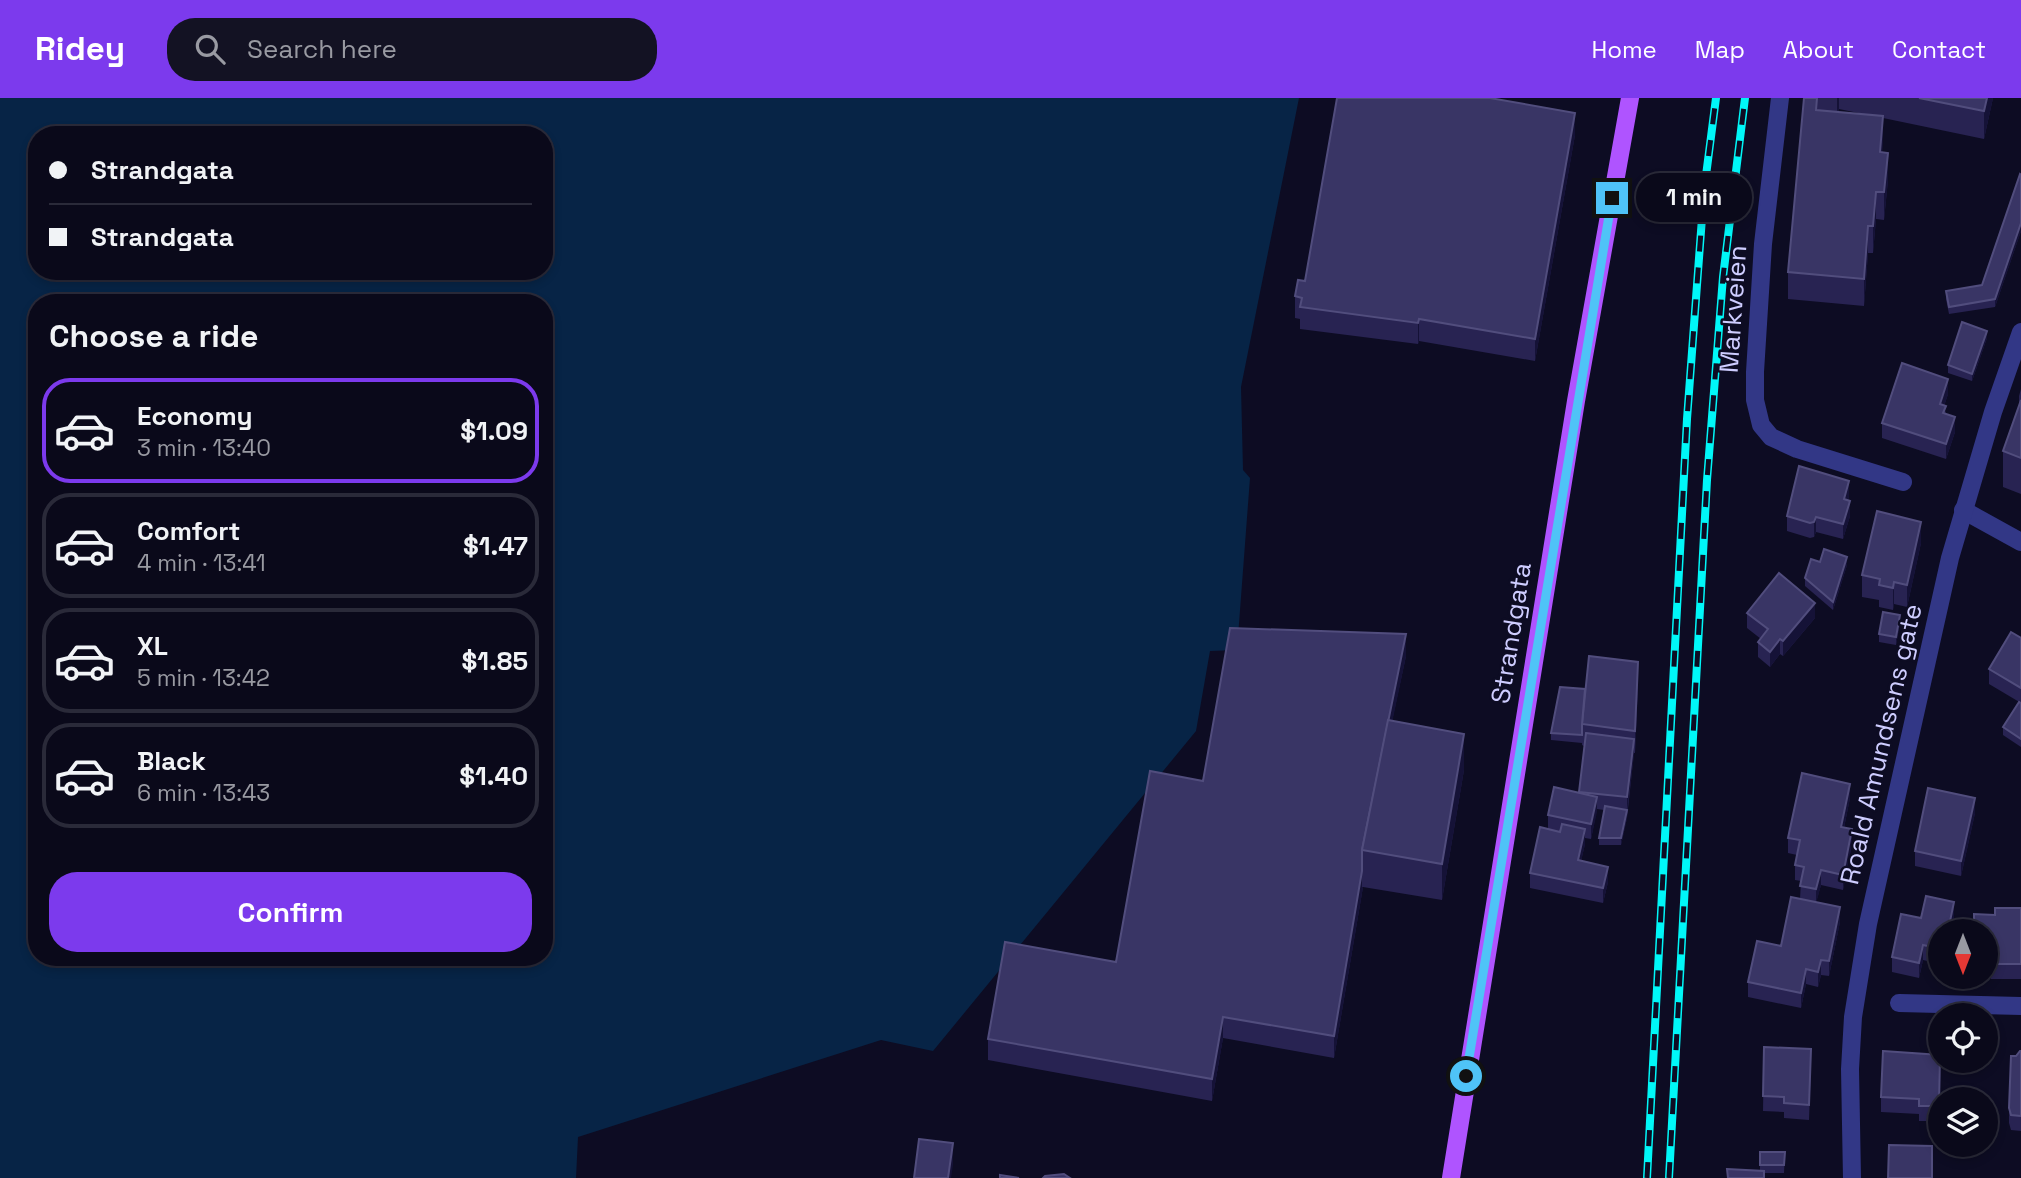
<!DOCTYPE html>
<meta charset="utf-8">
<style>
:root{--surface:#0a091a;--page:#131223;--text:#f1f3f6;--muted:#999aa2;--line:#2a2a39;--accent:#7c3aed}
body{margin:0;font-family:"Space Grotesk",sans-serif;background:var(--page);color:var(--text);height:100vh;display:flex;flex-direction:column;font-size:26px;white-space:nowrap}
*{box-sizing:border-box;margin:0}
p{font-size:23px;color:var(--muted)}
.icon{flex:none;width:38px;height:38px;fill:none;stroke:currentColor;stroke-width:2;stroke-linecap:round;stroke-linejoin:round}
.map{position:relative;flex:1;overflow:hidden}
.details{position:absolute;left:28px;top:196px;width:525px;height:672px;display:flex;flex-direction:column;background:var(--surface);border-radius:28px;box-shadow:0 4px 10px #0003,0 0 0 2px var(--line)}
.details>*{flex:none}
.banner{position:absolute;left:28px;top:28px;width:525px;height:154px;border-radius:28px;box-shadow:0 4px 10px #0003,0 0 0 2px var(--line);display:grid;align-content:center;height:154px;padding:0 21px;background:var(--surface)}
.needle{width:46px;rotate:180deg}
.fabs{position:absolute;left:1928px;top:821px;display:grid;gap:14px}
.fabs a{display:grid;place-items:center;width:70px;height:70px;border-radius:50%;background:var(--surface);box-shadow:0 4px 10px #0003,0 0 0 2px var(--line);font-size:35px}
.end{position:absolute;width:32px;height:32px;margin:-16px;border:9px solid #4fc3f7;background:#111;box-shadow:0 0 0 4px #111}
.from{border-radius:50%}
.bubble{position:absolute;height:49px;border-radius:24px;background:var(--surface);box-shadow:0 4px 10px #0003,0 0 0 2px var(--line);font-size:23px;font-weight:700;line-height:49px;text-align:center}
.banner b{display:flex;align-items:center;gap:24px;height:66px;font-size:26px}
.banner b+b{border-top:2px solid var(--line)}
.banner i{width:18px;height:18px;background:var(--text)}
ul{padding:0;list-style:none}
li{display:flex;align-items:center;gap:21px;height:105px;margin:0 14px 10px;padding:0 7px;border:4px solid var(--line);border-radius:28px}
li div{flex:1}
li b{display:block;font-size:26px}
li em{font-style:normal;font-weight:700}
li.current{border-color:var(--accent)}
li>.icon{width:63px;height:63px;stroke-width:1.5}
h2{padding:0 21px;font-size:32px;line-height:84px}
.primary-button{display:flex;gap:14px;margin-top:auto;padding:14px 21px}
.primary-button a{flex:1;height:80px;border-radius:28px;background:var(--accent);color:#fff;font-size:28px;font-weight:700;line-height:80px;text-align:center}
header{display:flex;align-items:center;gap:42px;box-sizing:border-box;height:98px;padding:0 35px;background:var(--accent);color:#fff}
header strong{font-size:33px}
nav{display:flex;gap:38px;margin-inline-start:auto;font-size:24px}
.search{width:490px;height:63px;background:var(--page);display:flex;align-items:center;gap:18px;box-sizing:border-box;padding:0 24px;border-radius:28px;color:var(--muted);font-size:26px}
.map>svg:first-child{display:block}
</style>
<header>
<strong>Ridey</strong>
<div class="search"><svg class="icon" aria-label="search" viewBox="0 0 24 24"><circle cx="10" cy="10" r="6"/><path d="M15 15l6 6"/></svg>Search here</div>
<nav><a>Home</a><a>Map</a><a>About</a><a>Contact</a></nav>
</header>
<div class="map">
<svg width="2021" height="1080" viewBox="0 0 2021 1080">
<rect width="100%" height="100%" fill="#0d0c23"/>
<path fill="#072446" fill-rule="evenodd" d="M0,0h1299l-58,289 2,83 7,8 -13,172 -27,1 -14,80 -263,320 -52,-11 -303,97 -2,41h-576zM37,37h507v136h-507zM37,205h507v654h-507z"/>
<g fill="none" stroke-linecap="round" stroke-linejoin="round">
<g stroke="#323786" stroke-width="18">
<path d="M1780,0l-17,146 -8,128v28l6,25 10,12 26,12 106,33"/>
<path d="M1963,412l58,32"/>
<path d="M1899,905l122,3"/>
</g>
<path stroke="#323786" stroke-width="18" d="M1852,1080l-2,-109 3,-52 15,-93 82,-366 43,-146 28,-80"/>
<path stroke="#af54ff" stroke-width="18" d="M1451,1080l125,-777 54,-303"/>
<g stroke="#00f7f8" stroke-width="8">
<g id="rail">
<path d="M1647,1080l40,-759 17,-228 12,-93"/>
<path d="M1669,1080l38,-698 16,-203 22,-179"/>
</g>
</g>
<use href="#rail" stroke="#0d0c23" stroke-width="5" stroke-dasharray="16" stroke-linecap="butt"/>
</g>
<g fill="#282352" fill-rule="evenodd">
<path d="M1804,0h189l-9,41 -101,-21 -1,34 6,28 -4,40 -8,-1 -3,34h-5l-4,53 -76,-7v-27zM1839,11l29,6 -30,-3z"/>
<path d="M1575,37l-40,226 -116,-20 -1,3 -118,-15v-10l-5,-1v-22l10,-15z"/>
<path d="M2021,77v56l-26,76 -46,7 -3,-15v-8l36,-6z"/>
<path d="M1987,240l-15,43 -24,-8v-8z"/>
<path d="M2021,291v105l-18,-7v-36l16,-44v-11z"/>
<path d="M1948,296l-4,12 2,8 9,18 -9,27 -64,-21v-15z"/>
<path d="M1849,398l-1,4 2,16 -7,23 -27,-7 -2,5 -4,1 -23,-7v-15z"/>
<path d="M1921,445l-14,64 -13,-3 -1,6 -14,-3v-7l-17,-3v-22z"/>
<path d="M1820,464l27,3 -14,45 -28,-24v-8z"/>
<path d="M1747,515l68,5 -32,38 -3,-2 -10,13 -12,-10v-15l3,-3 -14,-11z"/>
<path d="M1900,525l-4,22 -17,-3v-8z"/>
<path d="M2021,540v65l-32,-19v-15z"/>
<path d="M1406,558l-14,65 72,49 -22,130 -79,-13 -29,171 -111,-20 -11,63 -224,-41v-21l128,-77 87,-181z"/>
<path d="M1638,585l-3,70h-1l-7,65 -6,27h-22v-7l5,-28 -7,-1 -6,30 -6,-1v6l-4,17 27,21 -5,21 -73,-15v-15l18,-44v-14l31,-22 5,-47 -2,-1v-2l-31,-3v-7l34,-44z"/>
<path d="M2021,605v44l-18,-12v-8z"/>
<path d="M1850,700l-6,30 8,16 -9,46 -22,-5 -5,17 24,20 -11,54 -8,-1 -3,12 -12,-3 -5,24 -53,-11v-15l33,-36 19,-47 1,-18 -6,-1v-15l2,-10 -9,-2v-15z"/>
<path d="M1975,715l-14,63 -46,-10v-15z"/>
<path d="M2021,810v71h-30v-15h-5v-33l9,-16z"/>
<path d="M1954,819l-3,14h-10v33l-18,-4 -4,18 -27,-6v-15l29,-39z"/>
<path d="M1764,949l47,17 -2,56 -25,-2v-6l-21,-1z"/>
<path d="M2021,953v80l-10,-1 -2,-7v-15z"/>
<path d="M1940,972l-1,51h-20v-7l-38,-2v-15z"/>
<path d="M1760,1054h25l-1,21h-20l-4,-2z"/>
</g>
<g fill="#151237">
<path d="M1837,0h2v11l-2,8z"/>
<path d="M1987,0h6l-9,41v-28z"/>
<path d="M1575,15v22l-40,226v-22z"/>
<path d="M1883,18v28l-3,35v-27z"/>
<path d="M1888,55v27l-4,40v-28z"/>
<path d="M1876,94v27l-3,34v-27z"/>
<path d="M2021,125v8l-26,76v-8z"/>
<path d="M1868,128v27l-4,53v-27z"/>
<path d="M1419,221v22l-1,3v-21z"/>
<path d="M1987,233v7l-15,43v-7z"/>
<path d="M1948,281v15l-8,25v-15z"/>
<path d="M1955,319v15l-9,27v-15z"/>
<path d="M1849,383v15l-5,18v-15z"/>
<path d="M1850,403v15l-7,23v-15z"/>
<path d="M1816,419v15l-2,5v-15z"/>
<path d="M1921,424v21l-14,64v-22z"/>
<path d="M1847,459v8l-14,45v-8z"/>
<path d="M1894,484v22l-1,6v-22z"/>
<path d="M1815,505v15l-32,38v-15z"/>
<path d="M1900,517v8l-4,22v-8z"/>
<path d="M1406,536v22l-21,101v-22z"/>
<path d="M1780,541v15l-10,13v-15z"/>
<path d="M1638,564v21l-3,70v-22z"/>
<path d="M1464,636v36l-22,130v-36z"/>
<path d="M1634,641v15l-7,58v-15z"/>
<path d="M1850,686v14l-9,44v-15z"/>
<path d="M1597,699v15l-6,27v-15z"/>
<path d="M1975,700v15l-14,63v-15z"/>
<path d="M1627,712v8l-6,27v-7z"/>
<path d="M1585,731v15l-7,31v-15z"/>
<path d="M1852,731v15l-9,46v-15z"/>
<path d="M1608,769v15l-5,21v-15z"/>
<path d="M1821,772v15l-5,19v-15z"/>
<path d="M1362,773v16h1l-29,171v-22z"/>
<path d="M1954,804v15l-3,14h-3z"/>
<path d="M1840,809v15l-11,54v-15z"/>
<path d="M1923,847v15l-4,18v-15z"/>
<path d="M1821,862v15l-3,12v-15z"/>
<path d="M1806,871v15l-5,24v-15z"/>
<path d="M1223,919v21l-11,63v-22z"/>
<path d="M953,1045v22l-2,13h-3z"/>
</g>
<g fill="#393565" stroke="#514d7d" stroke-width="2">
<path d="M1337,0h153l85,15 -40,226 -116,-20 -1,4 -118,-16 2,-9 -7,-2 3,-16 7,1z"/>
<path d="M1804,0h13l-1,12 67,6 -3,36 8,1 -4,39h-8l-3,34h-5l-4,53 -76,-7z"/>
<path d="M1919,0h68l-3,13z"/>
<path d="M2020,76l1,1v48l-26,76 -46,8 -3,-16 36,-6z"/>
<path d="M1962,224l25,9 -15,43 -24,-9z"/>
<path d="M1902,265l46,16 -8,25 6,2 -3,7 12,4 -9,27 -64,-21z"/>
<path d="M2021,302v58l-18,-7z"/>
<path d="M1799,368l50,15 -5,18 6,2 -7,23 -27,-7 -2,5 -4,1 -23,-7z"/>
<path d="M1877,413l44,11 -14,63 -13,-3 -1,6 -14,-3 1,-6 -18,-4z"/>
<path d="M1824,451l23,8 -14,45 -28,-24 6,-19 9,3z"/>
<path d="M1779,475l36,30 -32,38 -3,-2 -10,13 -12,-10 10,-13 -21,-16z"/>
<path d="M1883,514l17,3 -4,22 -17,-3z"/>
<path d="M1230,530l176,6 -44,216v21l-28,165 -111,-19 -11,62 -224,-40 17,-97 111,20 34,-191 53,10z"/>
<path d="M2011,534l10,6v50l-32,-19z"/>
<path d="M1589,558l49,6 -3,69 -53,-7z"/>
<path d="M1560,589l25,2 -3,35v11l-31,-2z"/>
<path d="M2019,604l2,1v36l-18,-12z"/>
<path d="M1388,622l76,14 -22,130 -80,-14z"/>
<path d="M1586,635l48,6 -7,58 -48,-5z"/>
<path d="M1802,675l48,11 -9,43 11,2 -9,46 -22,-5 -5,19 -16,-3 4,-19 -9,-2 5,-25 -12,-2z"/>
<path d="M1554,689l43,10 -6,27 -43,-9z"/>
<path d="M1928,690l47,10 -14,63 -46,-10z"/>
<path d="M1605,708l22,4 -6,28h-22z"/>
<path d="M1562,726l23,5 -7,31 30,7 -5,21 -73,-15 10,-46 20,5z"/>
<path d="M1926,798l28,6 -6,29h-7v18l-18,-4 -4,18 -27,-6 9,-43 20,4z"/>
<path d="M1791,799l49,10 -11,54 -8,-1 -3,12 -12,-3 -5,24 -53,-11 9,-41 24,5z"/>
<path d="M1995,810h26v56h-30v-15h-5v-18h-12v-17l21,1z"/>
<path d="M1764,949l47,2 -2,56 -25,-2v-6l-21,-1z"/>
<path d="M1883,953l57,4 -1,51h-20v-7l-38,-2z"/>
<path d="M2020,953h1v65l-10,-1 -2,-7 2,-52h5z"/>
<path d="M919,1041l34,4 -5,35h-34z"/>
<path d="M1889,1047l43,1v32h-44z"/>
<path d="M1760,1054h25l-1,13h-24z"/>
<path d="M1727,1071l37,2v7h-36z"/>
<path d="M1064,1076l6,4h-27l2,-2z"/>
<path d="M1000,1077l19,3h-19z"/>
</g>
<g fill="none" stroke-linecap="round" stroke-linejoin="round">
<path stroke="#4fc3f7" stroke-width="9" d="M1466,978l146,-878"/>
</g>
<g text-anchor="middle" stroke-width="5" stroke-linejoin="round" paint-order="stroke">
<g font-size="26" fill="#cecdff" stroke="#0d0c23">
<text transform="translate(1733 211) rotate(-86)" y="9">Markveien</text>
<text transform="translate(1511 535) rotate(-81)" y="9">Strandgata</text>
<text transform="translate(1881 646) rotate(-77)" y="9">Roald Amundsens gate</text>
</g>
</g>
</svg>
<div class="fabs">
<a><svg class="needle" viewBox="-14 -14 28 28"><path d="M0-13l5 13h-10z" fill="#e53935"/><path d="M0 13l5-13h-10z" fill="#999aa2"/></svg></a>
<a><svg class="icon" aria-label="locate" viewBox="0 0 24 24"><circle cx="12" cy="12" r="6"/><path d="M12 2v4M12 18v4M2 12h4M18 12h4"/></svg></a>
<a><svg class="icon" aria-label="layers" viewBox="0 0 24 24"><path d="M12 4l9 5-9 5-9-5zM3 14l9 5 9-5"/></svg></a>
</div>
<i class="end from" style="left:1466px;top:978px"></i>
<i class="end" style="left:1612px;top:100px"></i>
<div class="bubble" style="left:1636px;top:75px;width:116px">1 min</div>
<div class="banner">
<b><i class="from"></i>Strandgata</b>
<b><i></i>Strandgata</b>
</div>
<section class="details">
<h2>Choose a ride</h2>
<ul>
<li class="current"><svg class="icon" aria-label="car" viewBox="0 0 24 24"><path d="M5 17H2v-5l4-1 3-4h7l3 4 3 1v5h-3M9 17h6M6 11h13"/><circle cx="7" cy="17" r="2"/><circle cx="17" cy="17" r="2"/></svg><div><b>Economy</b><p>3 min · 13:40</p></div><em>$1.09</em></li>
<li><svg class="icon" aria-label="car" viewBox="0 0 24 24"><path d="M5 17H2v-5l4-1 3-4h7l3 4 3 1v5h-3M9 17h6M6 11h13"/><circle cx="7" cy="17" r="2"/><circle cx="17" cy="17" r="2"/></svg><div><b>Comfort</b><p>4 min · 13:41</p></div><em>$1.47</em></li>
<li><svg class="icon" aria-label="car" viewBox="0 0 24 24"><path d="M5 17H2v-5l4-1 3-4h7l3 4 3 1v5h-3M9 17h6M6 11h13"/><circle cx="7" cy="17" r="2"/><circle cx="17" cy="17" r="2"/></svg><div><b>XL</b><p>5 min · 13:42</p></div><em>$1.85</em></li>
<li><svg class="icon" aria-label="car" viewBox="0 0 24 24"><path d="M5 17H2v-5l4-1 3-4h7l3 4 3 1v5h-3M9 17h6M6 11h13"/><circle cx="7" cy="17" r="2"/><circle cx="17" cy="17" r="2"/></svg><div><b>Black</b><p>6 min · 13:43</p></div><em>$1.40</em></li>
</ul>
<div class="primary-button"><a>Confirm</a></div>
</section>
</div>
